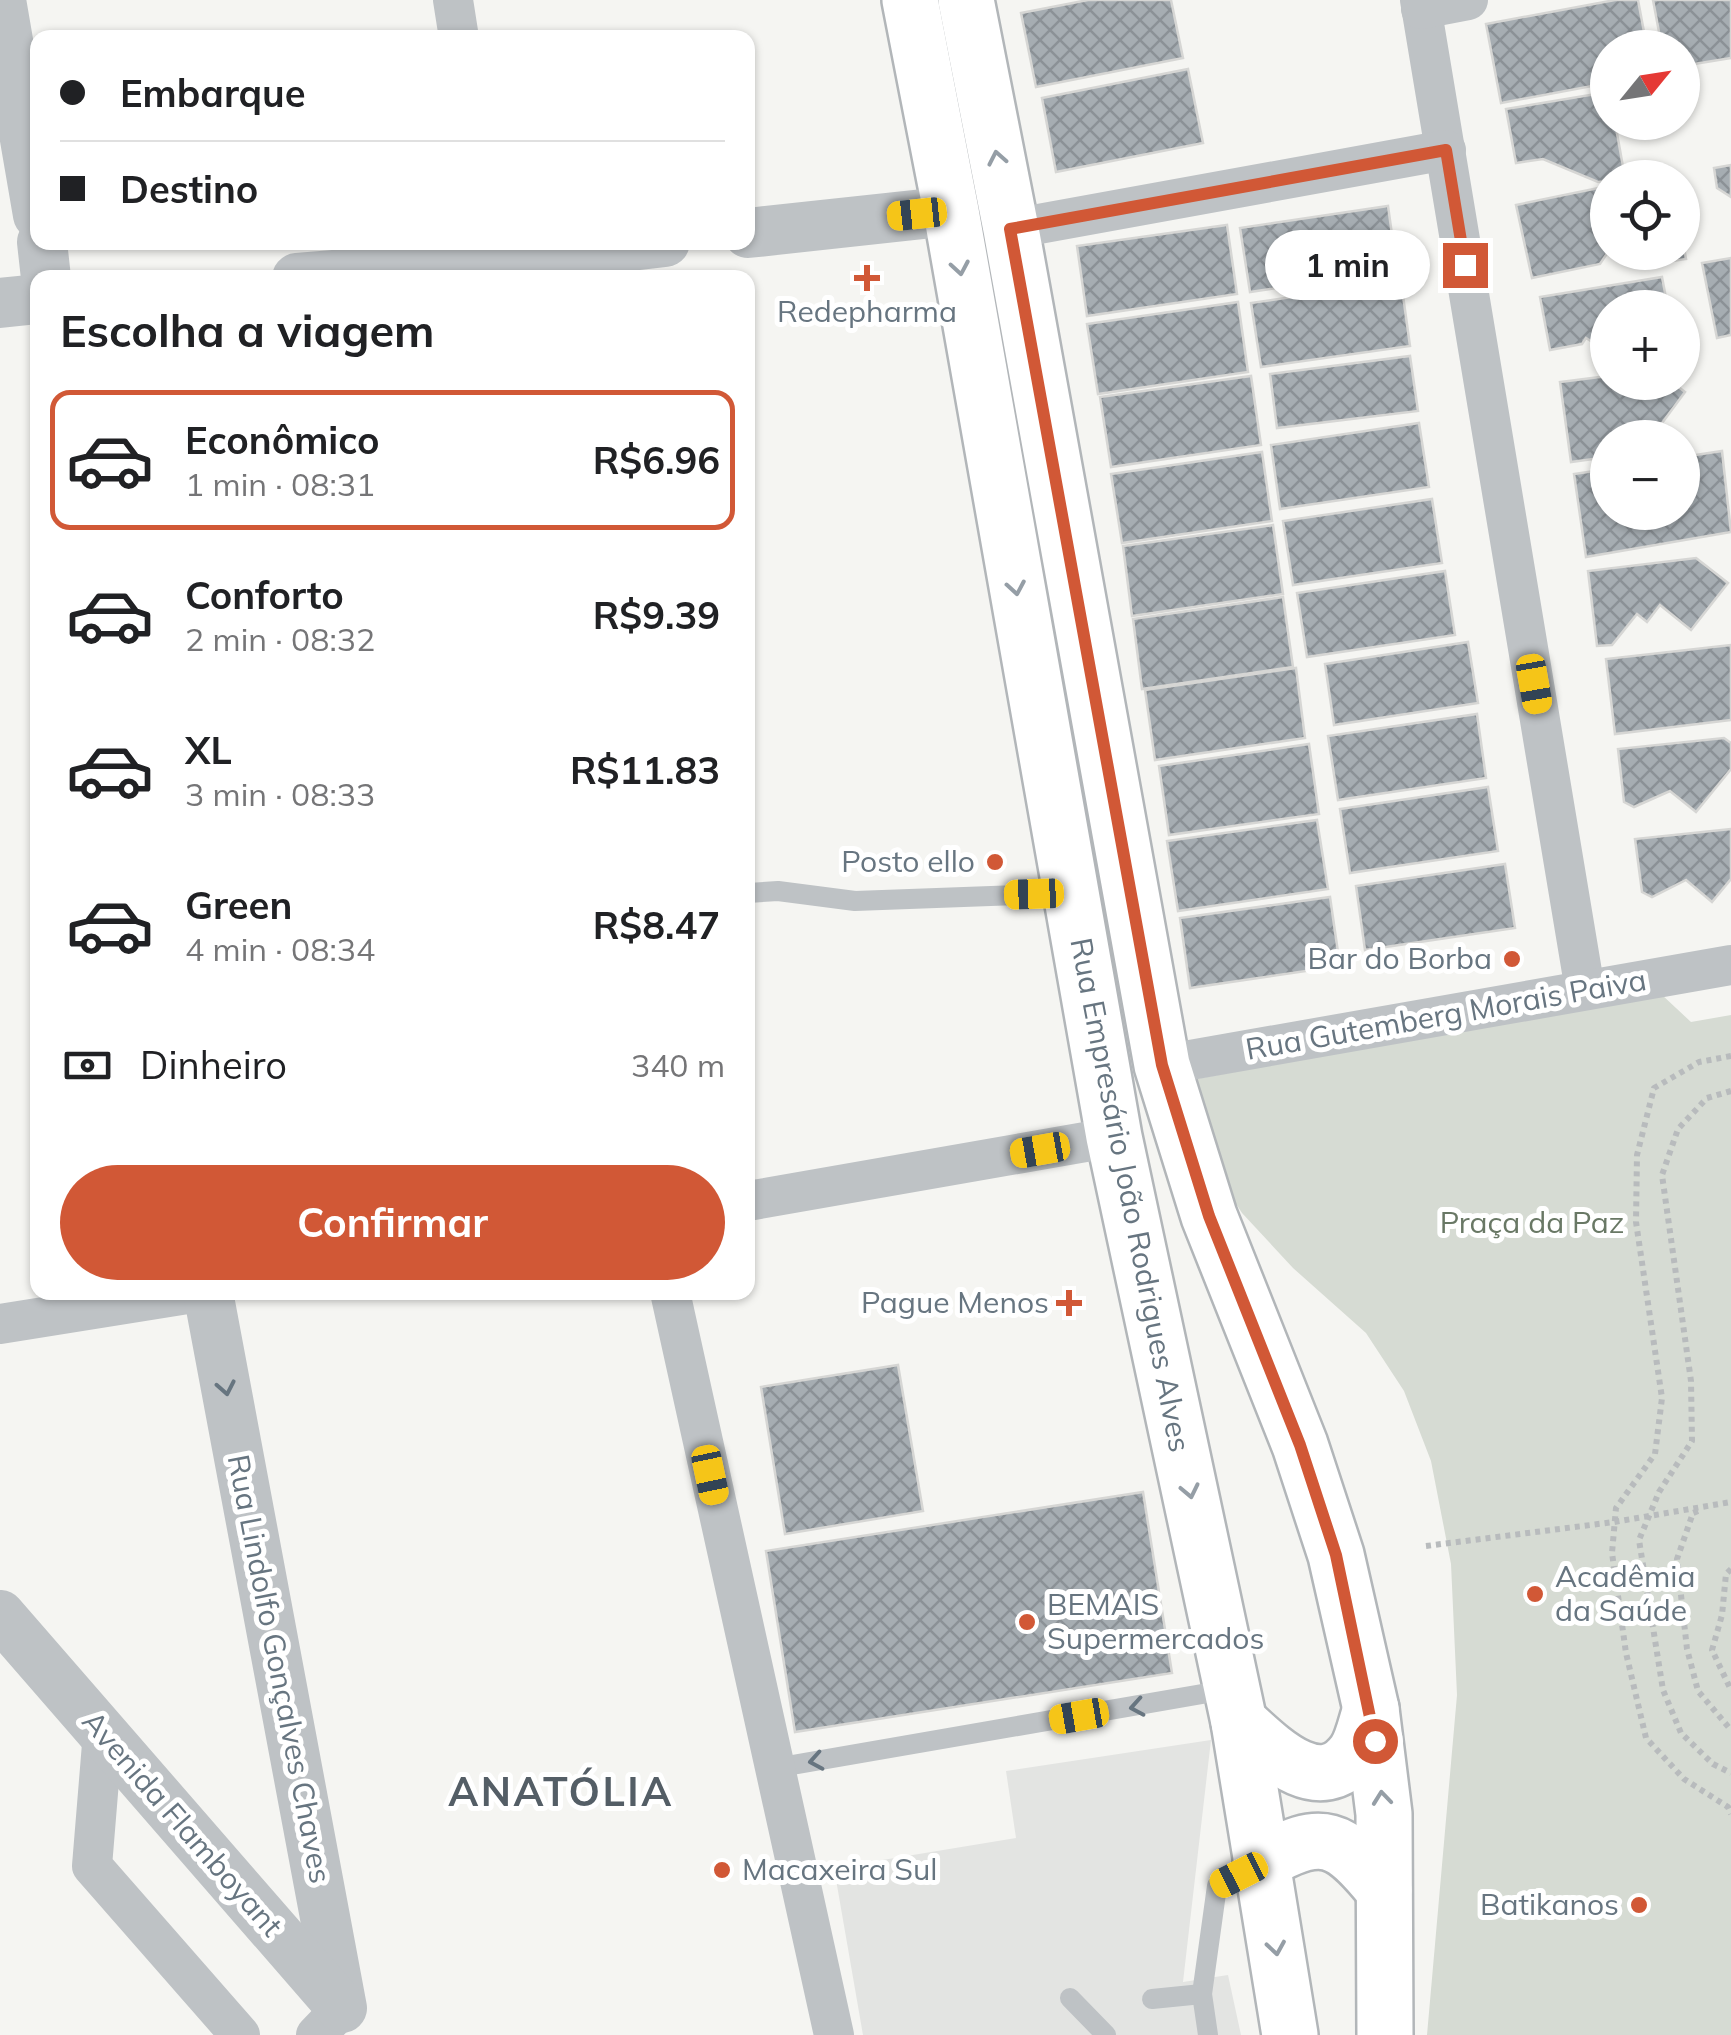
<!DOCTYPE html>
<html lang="pt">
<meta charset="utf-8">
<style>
:root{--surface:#fff;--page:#f2f2f2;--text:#202124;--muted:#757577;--line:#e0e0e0;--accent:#d15836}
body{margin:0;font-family:Mulish,sans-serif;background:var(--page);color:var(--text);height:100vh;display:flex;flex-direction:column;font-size:38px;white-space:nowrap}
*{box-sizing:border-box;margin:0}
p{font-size:32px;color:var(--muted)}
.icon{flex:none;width:55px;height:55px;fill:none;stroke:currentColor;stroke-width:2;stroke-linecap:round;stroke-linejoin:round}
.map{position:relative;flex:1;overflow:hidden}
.details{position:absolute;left:30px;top:270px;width:725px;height:1030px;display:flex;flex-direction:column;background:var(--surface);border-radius:20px;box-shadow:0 2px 8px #0004}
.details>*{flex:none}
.banner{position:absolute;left:30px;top:30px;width:725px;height:220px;border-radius:20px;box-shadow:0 2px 8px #0004;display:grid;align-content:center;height:220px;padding:0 30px;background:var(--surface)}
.needle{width:65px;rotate:60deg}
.tools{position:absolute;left:1590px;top:30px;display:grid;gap:20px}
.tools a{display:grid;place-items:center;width:110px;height:110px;border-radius:50%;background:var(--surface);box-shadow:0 2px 8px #0004;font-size:50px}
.end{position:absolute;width:45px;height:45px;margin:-22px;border:12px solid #d15836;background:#fff;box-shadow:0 0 0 5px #fff}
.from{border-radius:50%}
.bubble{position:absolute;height:70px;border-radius:35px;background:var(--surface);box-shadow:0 2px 8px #0004;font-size:32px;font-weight:700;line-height:70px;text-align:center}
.car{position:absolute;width:30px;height:60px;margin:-30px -15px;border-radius:12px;box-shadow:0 0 8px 2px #0007;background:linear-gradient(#f5c518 24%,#345 0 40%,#f5c518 0 76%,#345 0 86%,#f5c518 0)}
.banner b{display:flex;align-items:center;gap:35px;height:95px;font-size:38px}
.banner b+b{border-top:2px solid var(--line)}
.banner i{width:25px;height:25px;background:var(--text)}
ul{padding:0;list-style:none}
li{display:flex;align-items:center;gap:30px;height:140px;margin:0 20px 15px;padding:0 10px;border:5px solid transparent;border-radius:20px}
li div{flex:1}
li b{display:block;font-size:38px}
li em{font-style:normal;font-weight:700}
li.selected{border-color:var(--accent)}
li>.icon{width:90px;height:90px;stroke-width:1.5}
h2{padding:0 30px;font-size:45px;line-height:120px}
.pay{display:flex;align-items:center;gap:25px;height:110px;padding:0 30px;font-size:38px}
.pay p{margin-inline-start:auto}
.cta{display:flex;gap:20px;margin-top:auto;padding:20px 30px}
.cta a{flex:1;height:115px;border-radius:60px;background:var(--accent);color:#fff;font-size:40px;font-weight:700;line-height:115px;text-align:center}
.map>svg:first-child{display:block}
</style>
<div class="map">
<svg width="1731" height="2035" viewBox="0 0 1731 2035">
<defs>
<pattern id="building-cross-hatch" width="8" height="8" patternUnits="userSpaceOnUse" patternTransform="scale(2.5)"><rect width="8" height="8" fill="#a6adb2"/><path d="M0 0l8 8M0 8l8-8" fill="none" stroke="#8b9196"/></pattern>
</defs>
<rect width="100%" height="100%" fill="#f5f5f2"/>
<path fill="#e3e4e2" d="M1211,1740l-28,242 45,-7 13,60h-378l-29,-167 182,-30 -10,-67z"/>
<path fill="#d6dbd3" d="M1661,994l30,28 40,-7v1020h-304l30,-340 -6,-131 -20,-103 -27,-70 -38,-58 -73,-65 -51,-55 -26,-40 -31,-92z"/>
<g fill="url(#building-cross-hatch)" stroke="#d6d6d4" stroke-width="2.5">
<path d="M1088,0h83l12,58 -147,29 -15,-74z"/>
<path d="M1615,0h23l9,48h-39v35l-107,20 -15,-79z"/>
<path d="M1653,0h78v58l-49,8v-18h-20z"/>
<path d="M1188,69l15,74 -147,29 -14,-74z"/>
<path d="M1608,92v30h7l10,56h-17v3l-10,1 -55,-23 -27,4 -10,-54z"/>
<path d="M1731,165v32l-14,-9 -3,-20z"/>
<path d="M1608,186v66l-8,12 -68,14 -16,-73z"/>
<path d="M1388,206l9,64 -147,22 -10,-64z"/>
<path d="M1227,225l10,69 -150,22 -10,-70z"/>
<path d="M1682,236l4,23 -34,5 -2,-12h32z"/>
<path d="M1731,258v77l-14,3 -15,-75z"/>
<path d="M1662,277l4,21 -7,10h-51v44l-22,-14 -4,6 -32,6 -10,-53z"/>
<path d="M1401,281l9,65 -149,21 -10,-64z"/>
<path d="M1238,302l10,70 -150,22 -11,-70z"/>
<path d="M1410,356l8,55 -141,17 -7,-54z"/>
<path d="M1251,376l10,69 -150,22 -11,-70z"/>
<path d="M1608,376v6h64l13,10 -34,46 -13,-6 -4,6h-26v19l-37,5 -11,-80z"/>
<path d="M1419,423l10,64 -149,22 -9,-64z"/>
<path d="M1722,451l9,81 -145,25 -12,-83 34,-5v43h74v-55z"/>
<path d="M1262,452l10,69 -150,22 -11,-69z"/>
<path d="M1432,499l10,64 -149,22 -10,-64z"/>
<path d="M1273,525l10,69 -151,22 -9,-70z"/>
<path d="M1696,558l32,25 -37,47 -31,-25 -13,17 -10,-8 -25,31 -15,1 -9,-75z"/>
<path d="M1445,571l10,64 -148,22 -10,-64z"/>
<path d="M1283,597l10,70 -151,22 -9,-70z"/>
<path d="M1468,642l10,61 -144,22 -9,-61z"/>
<path d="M1731,645v75l-116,14 -9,-75z"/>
<path d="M1296,668l9,70 -150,22 -10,-70z"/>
<path d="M1477,714l9,64 -148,22 -10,-64z"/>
<path d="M1724,738l7,5v26l-35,43 -26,-21 -36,16 -10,-5 -6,-53z"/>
<path d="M1309,744l10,70 -150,21 -10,-69z"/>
<path d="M1488,787l10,64 -148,22 -10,-64z"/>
<path d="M1317,820l11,69 -150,22 -11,-70z"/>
<path d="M1731,829v50l-19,23 -26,-22 -34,17 -10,-5 -7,-53z"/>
<path d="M1505,864l10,64 -150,22 -9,-64z"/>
<path d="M1330,897l10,69 -150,22 -10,-70z"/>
<path d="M898,1365l25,146 -138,23 -24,-147z"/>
<path d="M1143,1492l29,181 -377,59 -29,-181z"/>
</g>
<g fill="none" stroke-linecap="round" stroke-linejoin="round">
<g stroke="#b2b6b9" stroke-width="60">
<g id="primary">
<path d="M910,0l41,211 163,926 125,585 51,313"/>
<path d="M966,0l45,229 151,836 47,151 91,229 36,110 35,154 13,105 1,221"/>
<path d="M1239,1722c29,26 79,79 115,32 9,-12 12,-31 17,-45"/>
<path d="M1261,1863c62,-37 80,-26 123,27"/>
</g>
</g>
<g stroke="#b8bbbd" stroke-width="6" stroke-dasharray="5 5" stroke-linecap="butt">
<path d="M1731,1056l-32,6 -45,26 -17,67 -1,67 26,176 -7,56 -39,54 -4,45 14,100 20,85 38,41 44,28 3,7"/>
<path d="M1731,1091l-24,7 -29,31 -16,46 29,206 1,60 -33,51 -20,48 24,150 18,43 32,31 18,9"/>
<path d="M1698,1511l-5,2 -16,46 10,90 11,42 33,39"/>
<path d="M1426,1546l188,-24 117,-20"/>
<path d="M1731,1569l-5,5 -4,41 -10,35 19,40"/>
</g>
<g stroke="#bec2c5" stroke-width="20">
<path d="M748,893l30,-2 77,10 215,-8"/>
<path d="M775,1768l456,-79"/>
<path d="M1070,1998l36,37"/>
<path d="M1152,1999l50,-5"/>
<path d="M1208,2035l-6,-41 15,-108 43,-22"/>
</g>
<g stroke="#bec2c5" stroke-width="40">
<path d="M453,0l6,38"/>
<path d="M1420,0l165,990"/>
<path d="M1421,9l47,-9"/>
<path d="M1011,229l435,-79"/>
<path d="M1162,1065l569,-100"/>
<path d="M748,1201l366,-64"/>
<path d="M670,1292l164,743"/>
<path d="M0,1324l200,-32"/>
<path d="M103,1732l-11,134 148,169"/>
<path d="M316,2035l26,-27"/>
</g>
<g stroke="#bec2c5" stroke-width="50">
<path d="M1,0l37,215"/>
<path d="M748,233l203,-22"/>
<path d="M42,242l4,36"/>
<path d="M297,278l197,-16 171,-20"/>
<path d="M0,303l38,-4"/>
<path d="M208,1292l134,716"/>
<path d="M0,1615l341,392"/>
</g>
<use href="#primary" stroke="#fff" stroke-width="55"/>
</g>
<defs><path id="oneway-chevron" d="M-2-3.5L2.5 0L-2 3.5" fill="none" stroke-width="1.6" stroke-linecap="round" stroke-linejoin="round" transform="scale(2.5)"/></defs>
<g stroke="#959ea6">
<use href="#oneway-chevron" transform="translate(997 158) rotate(-101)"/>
<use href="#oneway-chevron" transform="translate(960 268) rotate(80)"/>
<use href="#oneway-chevron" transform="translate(1016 588) rotate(80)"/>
<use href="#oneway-chevron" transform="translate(1190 1491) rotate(78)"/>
<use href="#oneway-chevron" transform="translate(1382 1798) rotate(-96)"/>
<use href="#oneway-chevron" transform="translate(1276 1948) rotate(81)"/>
</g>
<g stroke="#677580">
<use href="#oneway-chevron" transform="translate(226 1388) rotate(79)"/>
<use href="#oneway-chevron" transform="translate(1137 1707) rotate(170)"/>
<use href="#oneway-chevron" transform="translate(816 1761) rotate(170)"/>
</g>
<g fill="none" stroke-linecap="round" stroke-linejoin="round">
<path stroke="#d15836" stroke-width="12" d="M1375,1741l-39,-186 -36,-110 -91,-229 -47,-151 -152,-836 436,-79 19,115"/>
</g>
<g fill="#d15836" stroke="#fff" stroke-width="4">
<path d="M862 263h10v10h10v10h-10v10h-10v-10h-10v-10h10z"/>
<circle cx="995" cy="862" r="10"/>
<circle cx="1512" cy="959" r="10"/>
<path d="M1064 1288h10v10h10v10h-10v10h-10v-10h-10v-10h10z"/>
<circle cx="1535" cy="1594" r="10"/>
<circle cx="1027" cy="1622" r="10"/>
<circle cx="722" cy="1870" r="10"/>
<circle cx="1639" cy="1905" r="10"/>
</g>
<g text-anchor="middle" stroke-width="10" stroke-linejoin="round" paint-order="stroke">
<g font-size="30" fill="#677580" stroke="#fff" text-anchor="end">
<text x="867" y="322" text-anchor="middle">Redepharma</text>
<text x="975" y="872">Posto ello</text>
<text x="1492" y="969">Bar do Borba</text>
<text x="1049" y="1313">Pague Menos</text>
<text x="1555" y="1587" text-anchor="start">Acadêmia<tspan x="1555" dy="34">da Saúde</tspan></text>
<text x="1047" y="1615" text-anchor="start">BEMAIS<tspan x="1047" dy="34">Supermercados</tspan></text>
<text x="742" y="1880" text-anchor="start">Macaxeira Sul</text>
<text x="1619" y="1915">Batikanos</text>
</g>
<g font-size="30" fill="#677580" stroke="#fff">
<text transform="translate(1446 1015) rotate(-10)" y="10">Rua Gutemberg Morais Paiva</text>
<text transform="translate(1130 1195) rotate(79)" y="10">Rua Empresário João Rodrigues Alves</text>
<text transform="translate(279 1669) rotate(79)" y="10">Rua Lindolfo Gonçalves Chaves</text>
<text transform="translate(182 1824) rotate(49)" y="10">Avenida Flamboyant</text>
</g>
<g font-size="30" fill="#697865" stroke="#fff">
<text x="1532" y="1233">Praça da Paz</text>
</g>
<g font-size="40" font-weight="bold" letter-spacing="2.5" fill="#545e66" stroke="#fff">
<text x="561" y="1806">ANATÓLIA</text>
</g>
</g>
</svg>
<div class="tools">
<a><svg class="needle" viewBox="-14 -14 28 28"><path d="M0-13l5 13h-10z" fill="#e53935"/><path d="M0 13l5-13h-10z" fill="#757577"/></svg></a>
<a><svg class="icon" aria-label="locate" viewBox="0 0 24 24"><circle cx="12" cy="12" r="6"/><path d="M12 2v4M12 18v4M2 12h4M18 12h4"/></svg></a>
<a>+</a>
<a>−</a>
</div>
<i class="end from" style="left:1375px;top:1741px"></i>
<i class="end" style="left:1465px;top:265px"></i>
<div class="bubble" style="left:1265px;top:230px;width:165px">1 min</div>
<i class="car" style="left:917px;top:214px;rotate:264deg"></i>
<i class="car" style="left:1534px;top:684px;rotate:170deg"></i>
<i class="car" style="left:1034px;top:894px;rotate:268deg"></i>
<i class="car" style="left:1040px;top:1150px;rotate:260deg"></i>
<i class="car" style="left:710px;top:1475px;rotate:168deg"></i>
<i class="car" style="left:1079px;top:1716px;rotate:260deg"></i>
<i class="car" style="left:1239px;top:1875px;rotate:243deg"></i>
<div class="banner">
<b><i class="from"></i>Embarque</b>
<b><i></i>Destino</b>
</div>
<section class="details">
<h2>Escolha a viagem</h2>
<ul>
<li class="selected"><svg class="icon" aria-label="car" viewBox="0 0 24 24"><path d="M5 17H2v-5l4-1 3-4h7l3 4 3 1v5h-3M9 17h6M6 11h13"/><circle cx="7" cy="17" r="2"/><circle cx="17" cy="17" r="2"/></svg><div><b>Econômico</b><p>1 min · 08:31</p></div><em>R$6.96</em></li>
<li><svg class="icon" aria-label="car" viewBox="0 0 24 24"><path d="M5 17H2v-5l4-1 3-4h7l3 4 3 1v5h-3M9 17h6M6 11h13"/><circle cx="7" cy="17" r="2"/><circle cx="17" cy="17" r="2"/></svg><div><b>Conforto</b><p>2 min · 08:32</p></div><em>R$9.39</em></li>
<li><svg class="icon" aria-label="car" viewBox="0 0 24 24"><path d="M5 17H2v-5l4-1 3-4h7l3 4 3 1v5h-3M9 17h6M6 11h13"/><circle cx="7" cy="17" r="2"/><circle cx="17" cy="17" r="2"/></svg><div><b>XL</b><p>3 min · 08:33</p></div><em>R$11.83</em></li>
<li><svg class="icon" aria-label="car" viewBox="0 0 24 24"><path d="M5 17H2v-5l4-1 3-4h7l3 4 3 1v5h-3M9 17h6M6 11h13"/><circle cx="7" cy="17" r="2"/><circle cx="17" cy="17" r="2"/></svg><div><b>Green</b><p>4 min · 08:34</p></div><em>R$8.47</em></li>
</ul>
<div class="pay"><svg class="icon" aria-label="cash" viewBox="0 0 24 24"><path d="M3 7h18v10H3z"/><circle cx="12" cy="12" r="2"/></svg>Dinheiro<p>340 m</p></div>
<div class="cta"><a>Confirmar</a></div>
</section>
</div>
